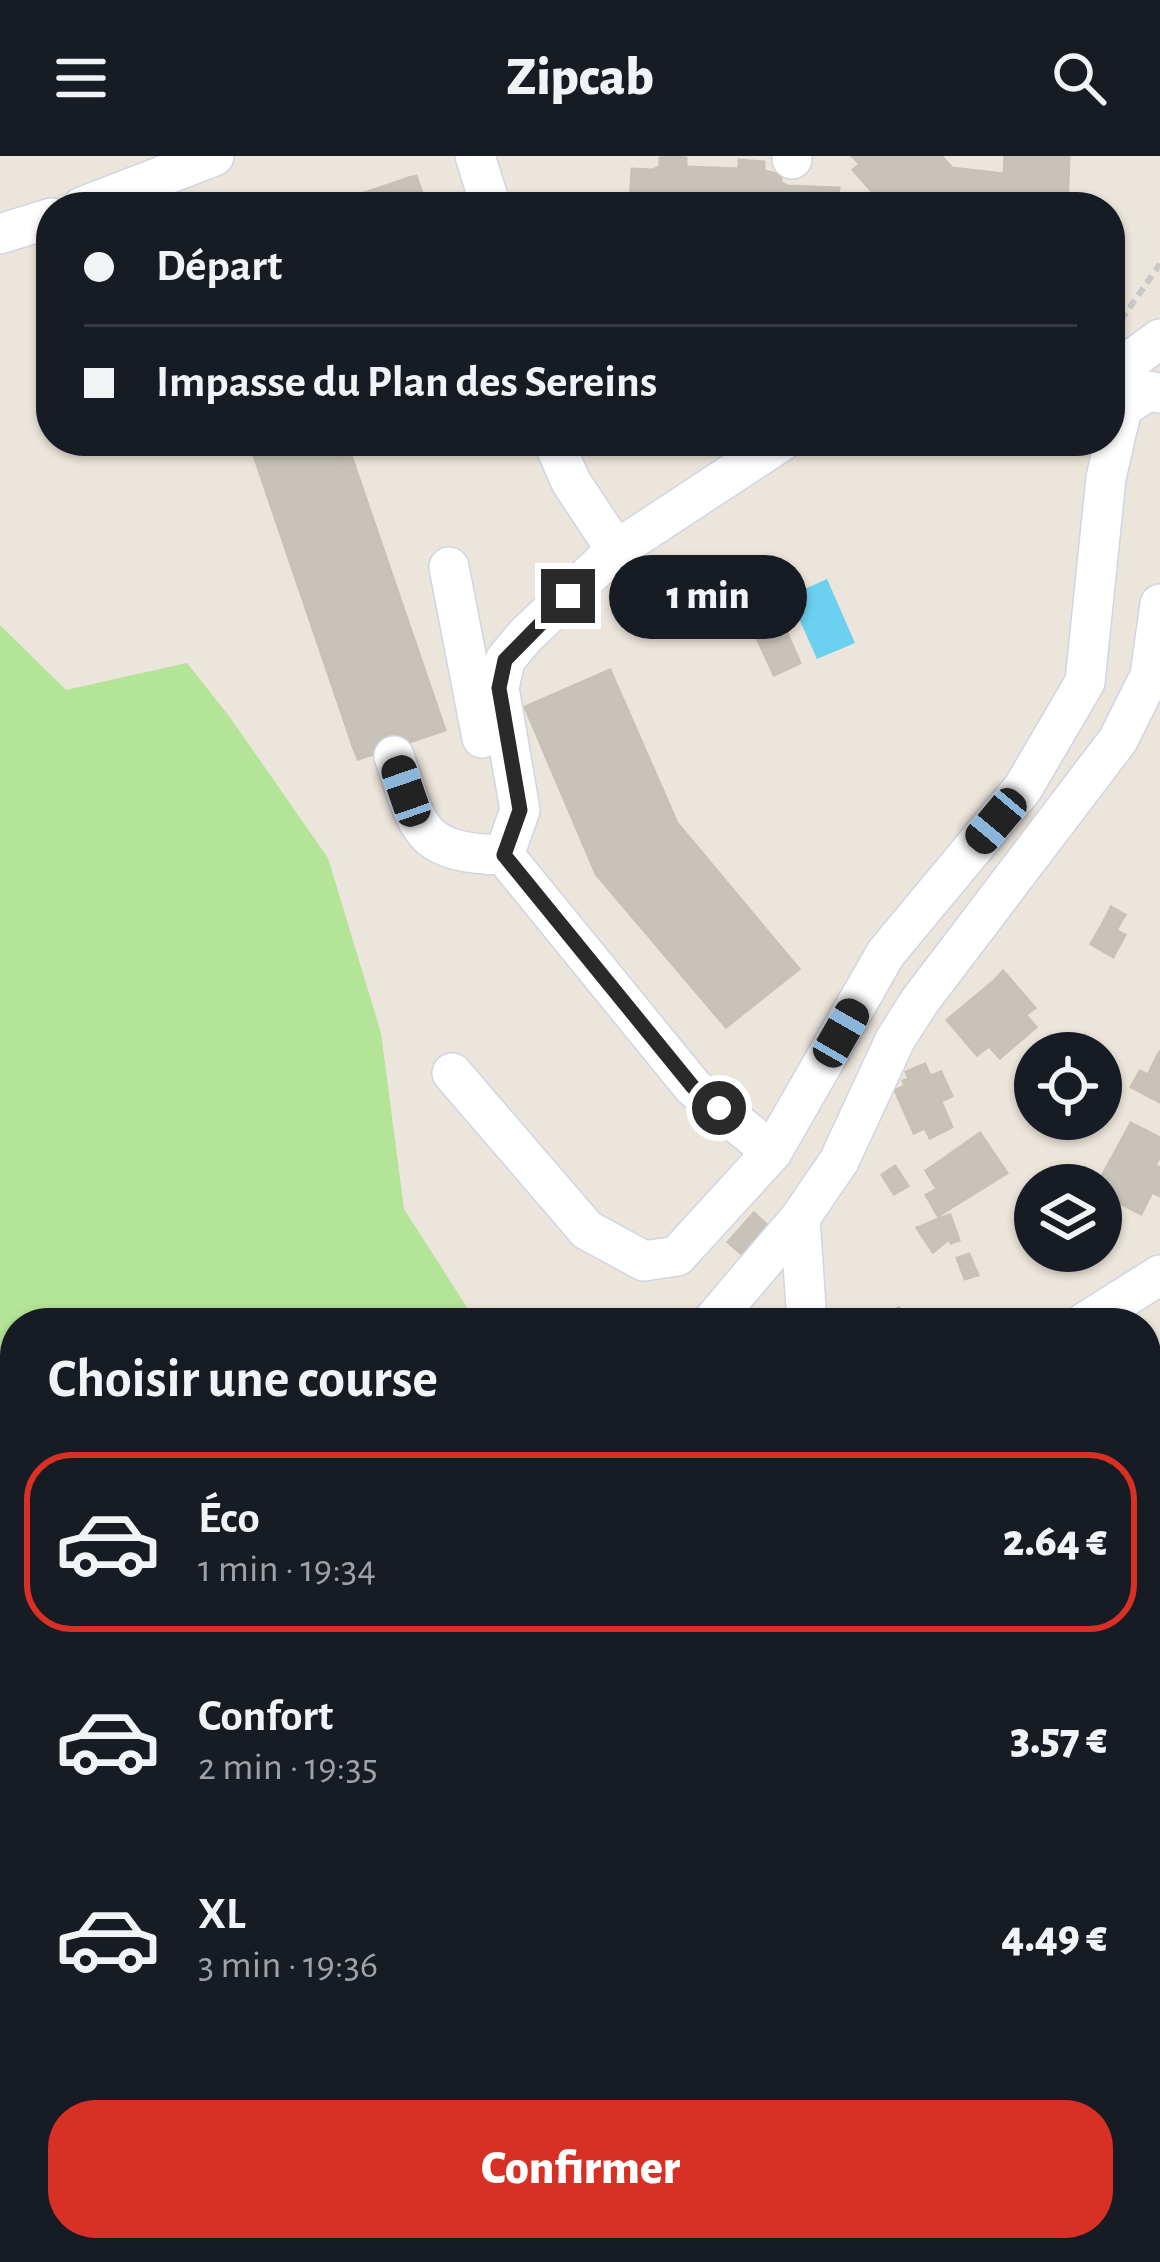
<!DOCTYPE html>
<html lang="fr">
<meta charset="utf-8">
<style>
:root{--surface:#171b24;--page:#242831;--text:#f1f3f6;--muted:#9ea1a6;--line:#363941;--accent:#d93025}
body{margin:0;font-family:"Alegreya Sans",sans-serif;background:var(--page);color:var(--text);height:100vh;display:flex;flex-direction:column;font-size:45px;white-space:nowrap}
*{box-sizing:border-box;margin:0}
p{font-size:39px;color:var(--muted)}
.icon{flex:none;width:66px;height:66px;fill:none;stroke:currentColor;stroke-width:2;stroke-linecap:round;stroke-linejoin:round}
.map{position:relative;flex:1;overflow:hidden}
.drawer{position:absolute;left:0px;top:1152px;width:1161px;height:954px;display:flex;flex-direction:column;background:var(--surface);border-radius:48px 48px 0 0;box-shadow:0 3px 9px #0004}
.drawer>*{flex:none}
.top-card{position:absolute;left:36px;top:36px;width:1089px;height:264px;border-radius:48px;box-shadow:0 3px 9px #0004;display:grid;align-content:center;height:264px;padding:0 48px;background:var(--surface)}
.buttons{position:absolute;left:1014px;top:876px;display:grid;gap:24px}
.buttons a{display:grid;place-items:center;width:108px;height:108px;border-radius:50%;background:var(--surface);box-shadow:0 3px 9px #0004;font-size:60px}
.end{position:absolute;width:54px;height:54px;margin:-27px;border:15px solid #2a2a2a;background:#fff;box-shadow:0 0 0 6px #fff}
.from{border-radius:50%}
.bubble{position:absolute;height:84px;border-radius:42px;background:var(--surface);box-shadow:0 3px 9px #0004;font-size:39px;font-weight:800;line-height:84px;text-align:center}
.car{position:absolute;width:36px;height:72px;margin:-36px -18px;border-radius:15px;box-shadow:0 0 9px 3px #0007;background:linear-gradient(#222 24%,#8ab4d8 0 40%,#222 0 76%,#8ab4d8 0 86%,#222 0)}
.top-card b{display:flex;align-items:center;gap:42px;height:114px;font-size:45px}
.top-card b+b{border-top:3px solid var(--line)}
.top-card i{width:30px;height:30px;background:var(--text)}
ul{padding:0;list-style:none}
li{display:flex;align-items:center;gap:36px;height:180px;margin:0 24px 18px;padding:0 24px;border:6px solid transparent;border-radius:48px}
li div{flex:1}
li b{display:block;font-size:45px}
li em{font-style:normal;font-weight:800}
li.active{border-color:var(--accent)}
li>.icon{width:108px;height:108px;stroke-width:1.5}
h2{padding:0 48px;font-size:54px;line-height:144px}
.button{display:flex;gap:24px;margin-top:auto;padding:24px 48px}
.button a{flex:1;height:138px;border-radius:48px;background:var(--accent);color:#fff;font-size:48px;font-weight:800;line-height:138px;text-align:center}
header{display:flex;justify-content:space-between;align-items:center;height:156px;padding:0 48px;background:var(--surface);font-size:54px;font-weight:800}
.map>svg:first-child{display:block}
</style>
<header><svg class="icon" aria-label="menu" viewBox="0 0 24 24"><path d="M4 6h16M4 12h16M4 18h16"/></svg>Zipcab<svg class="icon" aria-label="search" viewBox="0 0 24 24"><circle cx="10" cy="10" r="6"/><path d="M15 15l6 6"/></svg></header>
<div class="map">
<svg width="1160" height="2106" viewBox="0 0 1160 2106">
<rect width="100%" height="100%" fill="#ece5db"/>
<g fill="#b3e497">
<path d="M0,469l66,65 121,-27 42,53 99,142 53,175 23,176 73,114h-462v557l-15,3z"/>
<path d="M326,2091h484l10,15h-504z"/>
</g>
<path fill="#6cd0f0" d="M827,423l28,64 -38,16 -28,-63z"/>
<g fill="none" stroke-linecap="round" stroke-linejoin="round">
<path stroke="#6cd0f0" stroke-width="10" d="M1146,1667l14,-10"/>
</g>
<g fill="#c7c3ba" stroke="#c8c1b5" stroke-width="3">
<path d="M852,0h89l11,12 52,6 1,-18h64l-2,51h-181l-33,-37 7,-6z"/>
<path d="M674,1l12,1v9l53,2v-9l25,2v9l17,4v8l7,3 51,2 -2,12 13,1v6h-220l2,-38 21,1 7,-4v-8z"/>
<path d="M416,20l11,31h-8l-10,-29z"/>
<path d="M409,22l10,29h-96z"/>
<path d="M249,285h84l95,280 -75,25z"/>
<path d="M333,285h13l99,289 -87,29 -5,-13 75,-25z"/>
<path d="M780,461l20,46 -26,12 -21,-46z"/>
<path d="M610,514l67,153 122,146 -73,58 -130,-153 -71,-167z"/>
<path d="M1111,751l14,8 -9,15 -13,-7z"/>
<path d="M1103,767l22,12 -12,22 -22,-13z"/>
<path d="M1003,815l32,37 -10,7 -30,-35z"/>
<path d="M995,824l41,47 -36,31 -11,-12 -12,9 -30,-35z"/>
<path d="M1160,895v51l-29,-15 9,-16 8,4z"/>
<path d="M925,908l5,12 -25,10 -2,-5 6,-2 -3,-7z"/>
<path d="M941,916l11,24 -11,5 -11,-25z"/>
<path d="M930,920l22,51 -22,11 -5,-10 -11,5 -19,-43z"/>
<path d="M1131,967l29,15v19l-5,8 5,3v28l-8,-4 -11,22 -40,-21v-8h-4z"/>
<path d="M980,977l27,40 -58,36 -23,-38z"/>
<path d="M895,1010l13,20 -14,8 -12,-19z"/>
<path d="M937,1033l12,20 -11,7 -12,-21z"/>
<path d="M754,1057l12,11 -23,31 -15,-13z"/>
<path d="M950,1059l9,25 -8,3 -10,-25z"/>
<path d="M941,1062l8,21 -16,13 -16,-24z"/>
<path d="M969,1098l9,21 -13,4 -8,-21z"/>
<path d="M899,1152l6,15h-44l-1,-1z"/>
<path d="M15,1867v36l-15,-26z"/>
</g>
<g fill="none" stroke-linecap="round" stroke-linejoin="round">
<g stroke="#d1d5e3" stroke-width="42">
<g id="minor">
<path d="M475,0l16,51"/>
<path d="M792,3v-3"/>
<path d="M82,51l132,-51"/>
<path d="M0,78l51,-16"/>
<path d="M1110,209l17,-2 33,-24"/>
<path d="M553,285l18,41 45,68"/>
<path d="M449,411l33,171"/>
<path d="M394,600c25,74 24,97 110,99l189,232 79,65"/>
<path d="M504,699l16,-45 -21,-122 6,-28 21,-25 90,-85 166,-109"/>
<path d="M452,917l135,157 57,31 33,-5 95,-104 114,-199 137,-165 62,-106 21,-204 16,-70 26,-17 12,2"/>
<path d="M711,1167l89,-105"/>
<path d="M807,1167l-7,-105 39,-57 56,-121 24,-38 199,-262 32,-64 10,-72"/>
<path d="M1084,1167l76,-48"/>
<path d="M1146,1723l14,6"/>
<path d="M164,2091l14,15"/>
<path d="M277,2106l10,-15"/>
</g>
</g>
<g stroke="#c8c8c8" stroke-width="6" stroke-dasharray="9 6" stroke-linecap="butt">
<path d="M1121,164l39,-56"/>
<path d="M1150,1765l10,18"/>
</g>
<use href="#minor" stroke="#fff" stroke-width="39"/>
</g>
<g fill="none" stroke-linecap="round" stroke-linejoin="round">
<path stroke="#2a2a2a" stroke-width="15" d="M568,440l-63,64 -6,28 21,122 -16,45 189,232 26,21"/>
</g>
</svg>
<div class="buttons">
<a><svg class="icon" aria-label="locate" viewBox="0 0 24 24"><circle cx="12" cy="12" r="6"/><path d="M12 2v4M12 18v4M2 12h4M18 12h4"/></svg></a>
<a><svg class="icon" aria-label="layers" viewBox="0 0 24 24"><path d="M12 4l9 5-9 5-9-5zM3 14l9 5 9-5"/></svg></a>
</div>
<i class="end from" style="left:719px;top:952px"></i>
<i class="end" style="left:568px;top:440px"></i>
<div class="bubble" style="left:609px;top:399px;width:198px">1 min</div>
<i class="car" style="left:406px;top:635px;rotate:341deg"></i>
<i class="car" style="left:996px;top:665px;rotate:220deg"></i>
<i class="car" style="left:841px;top:877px;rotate:30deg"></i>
<div class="top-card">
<b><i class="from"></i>Départ</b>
<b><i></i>Impasse du Plan des Sereins</b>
</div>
<section class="drawer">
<h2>Choisir une course</h2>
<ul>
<li class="active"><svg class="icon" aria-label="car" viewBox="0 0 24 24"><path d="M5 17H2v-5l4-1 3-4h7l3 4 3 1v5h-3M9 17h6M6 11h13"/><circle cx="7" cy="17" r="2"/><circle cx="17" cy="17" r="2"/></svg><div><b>Éco</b><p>1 min · 19:34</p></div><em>2.64 €</em></li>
<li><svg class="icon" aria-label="car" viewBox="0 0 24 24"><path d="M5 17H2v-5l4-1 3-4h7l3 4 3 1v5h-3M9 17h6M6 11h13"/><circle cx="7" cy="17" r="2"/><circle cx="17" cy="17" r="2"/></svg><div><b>Confort</b><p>2 min · 19:35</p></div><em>3.57 €</em></li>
<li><svg class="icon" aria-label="car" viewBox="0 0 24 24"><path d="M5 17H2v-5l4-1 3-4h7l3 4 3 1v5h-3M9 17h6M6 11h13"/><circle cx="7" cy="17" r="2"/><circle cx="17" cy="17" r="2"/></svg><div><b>XL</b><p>3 min · 19:36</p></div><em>4.49 €</em></li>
</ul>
<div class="button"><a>Confirmer</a></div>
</section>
</div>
